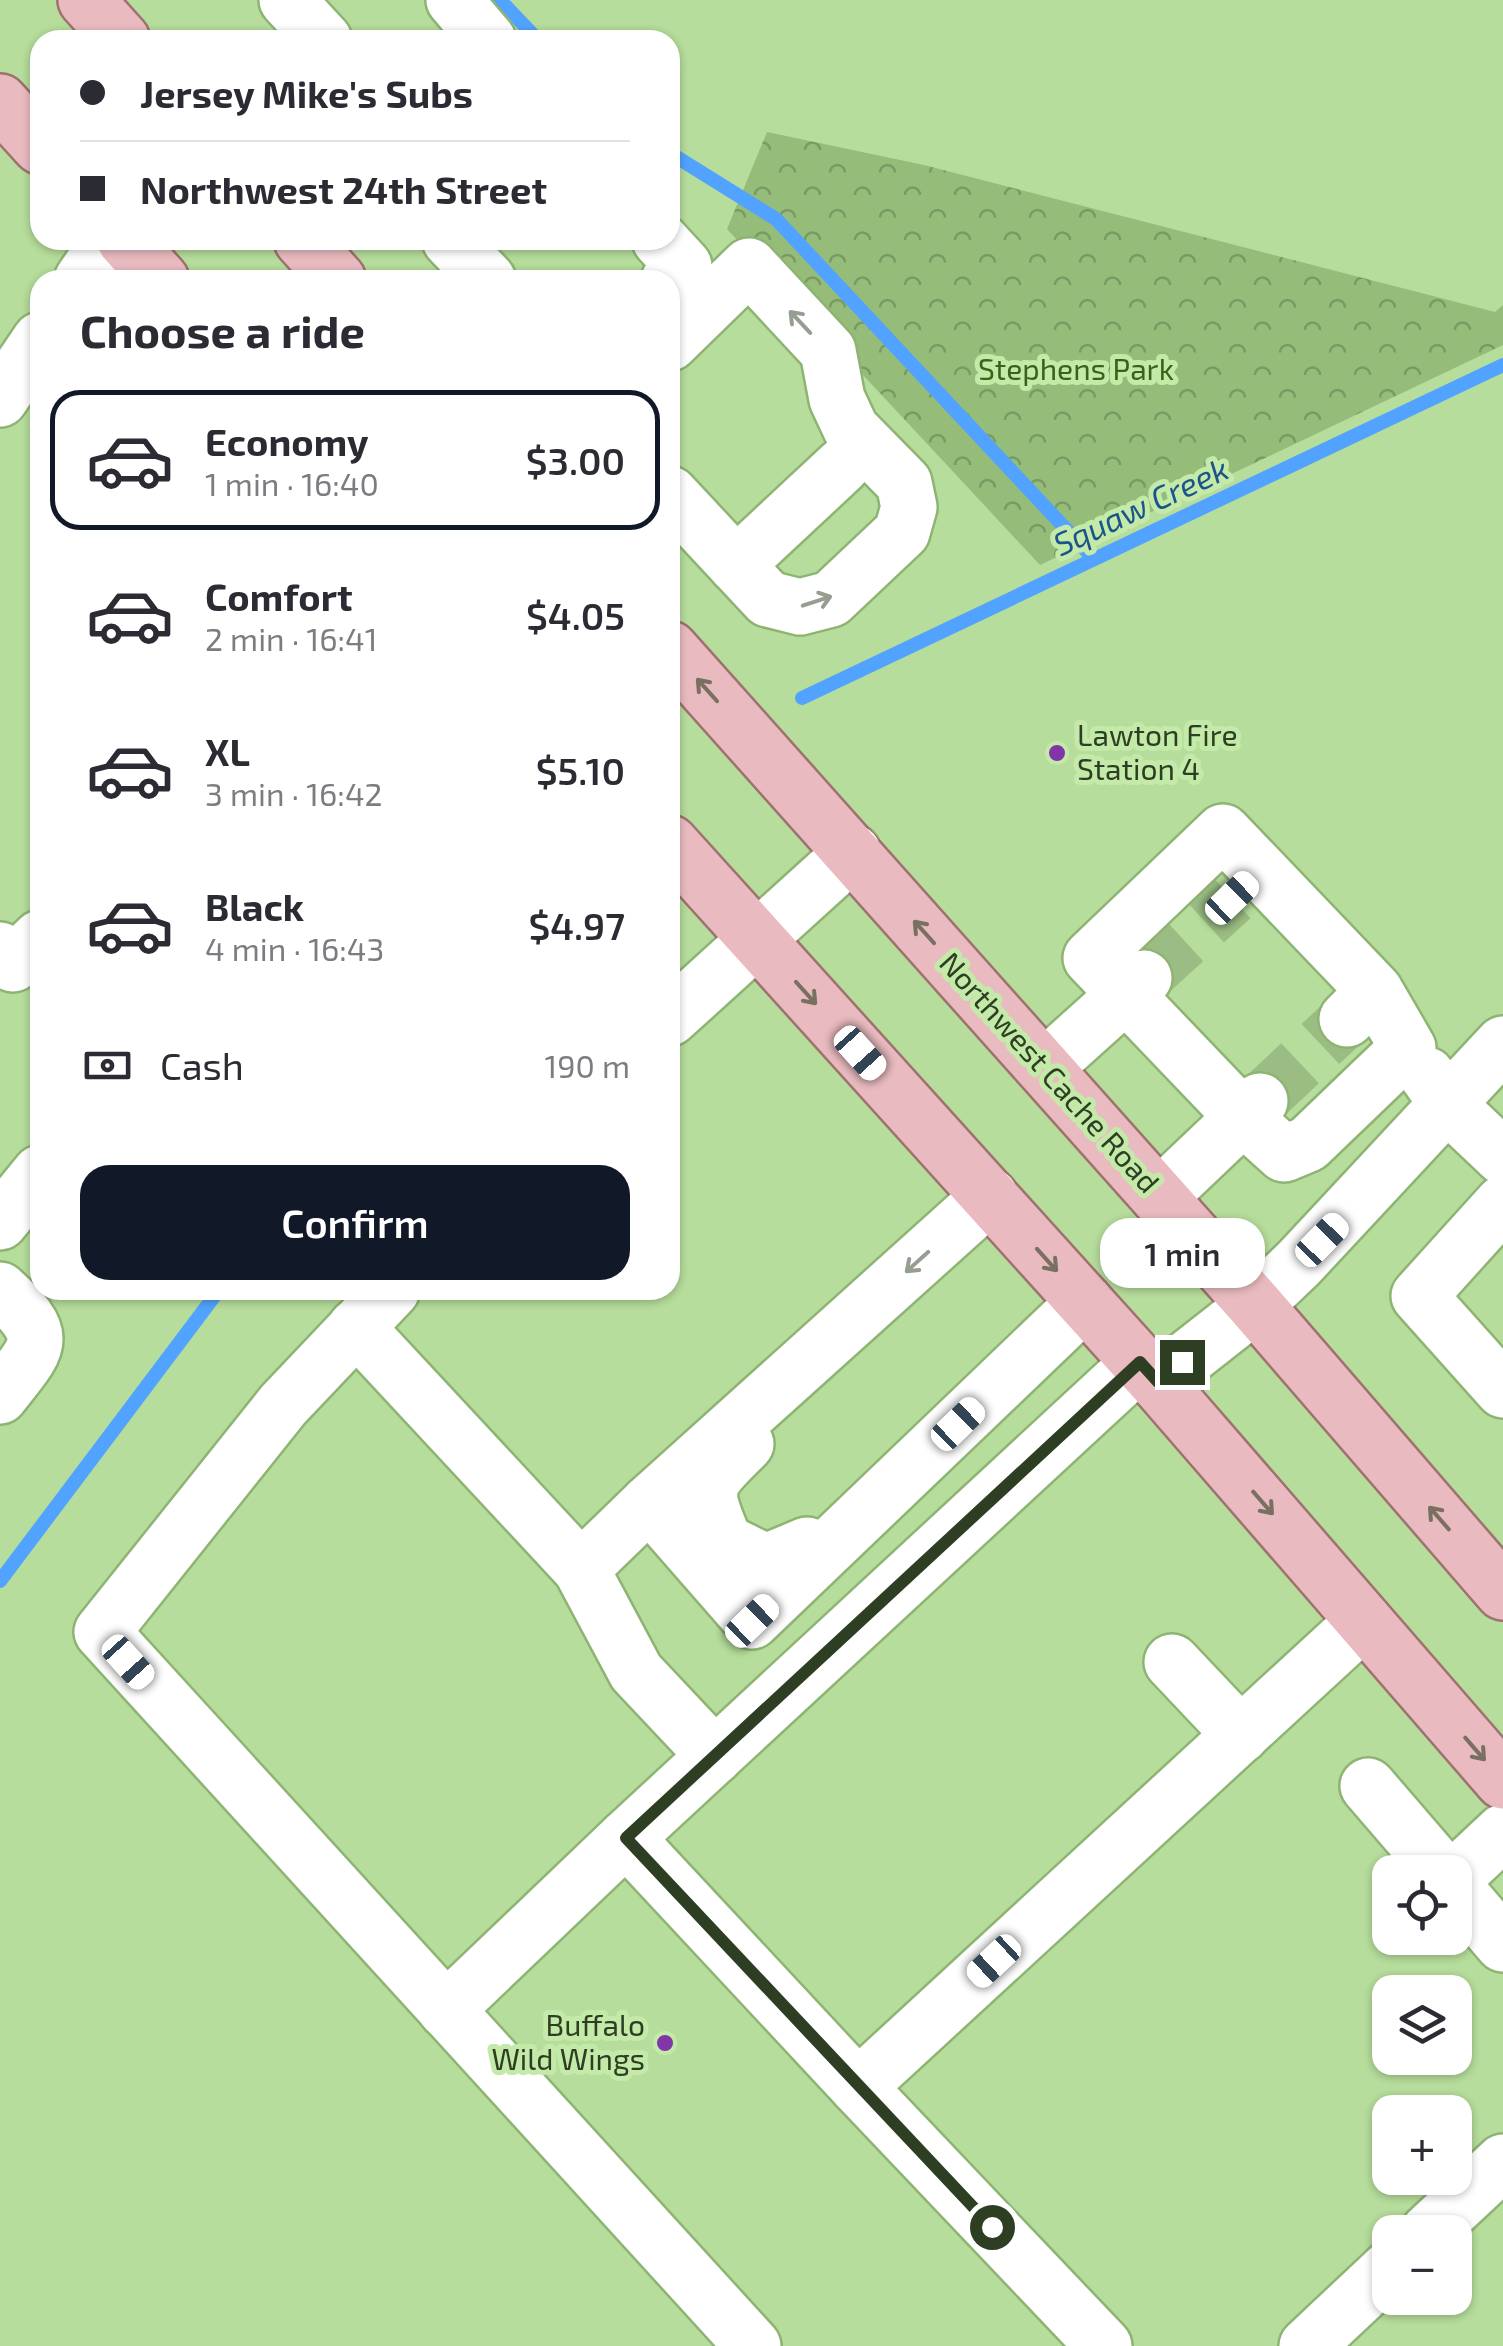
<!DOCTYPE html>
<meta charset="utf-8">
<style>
:root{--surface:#fff;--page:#f7f7f7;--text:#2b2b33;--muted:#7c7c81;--line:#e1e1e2;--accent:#111827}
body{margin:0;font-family:"Exo 2",sans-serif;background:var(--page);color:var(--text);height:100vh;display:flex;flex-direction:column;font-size:38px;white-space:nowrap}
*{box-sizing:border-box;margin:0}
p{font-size:32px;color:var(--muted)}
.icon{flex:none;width:55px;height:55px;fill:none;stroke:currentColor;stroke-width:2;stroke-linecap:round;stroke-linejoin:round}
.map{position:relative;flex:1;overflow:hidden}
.panel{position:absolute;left:30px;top:270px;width:650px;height:1030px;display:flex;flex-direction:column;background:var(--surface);border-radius:30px;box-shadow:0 2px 8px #0004}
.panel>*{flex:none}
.hud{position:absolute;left:30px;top:30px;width:650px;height:220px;border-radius:30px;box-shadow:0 2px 8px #0004;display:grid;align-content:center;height:220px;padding:0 50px;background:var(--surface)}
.buttons{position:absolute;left:1372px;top:1855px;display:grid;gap:20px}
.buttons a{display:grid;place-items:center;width:100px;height:100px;border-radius:20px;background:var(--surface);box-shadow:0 2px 8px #0004;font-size:50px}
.end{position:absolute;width:45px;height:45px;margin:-22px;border:12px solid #2e3e23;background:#fff;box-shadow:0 0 0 5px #fff}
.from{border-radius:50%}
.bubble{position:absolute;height:70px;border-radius:30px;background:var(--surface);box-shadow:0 2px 8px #0004;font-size:32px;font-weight:600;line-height:70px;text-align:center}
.car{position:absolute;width:30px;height:60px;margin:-30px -15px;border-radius:12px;box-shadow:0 0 8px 2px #0007;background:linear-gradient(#fff 24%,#345 0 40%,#fff 0 76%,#345 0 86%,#fff 0)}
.hud b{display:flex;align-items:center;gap:35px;height:95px;font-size:38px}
.hud b+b{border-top:2px solid var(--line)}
.hud i{width:25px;height:25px;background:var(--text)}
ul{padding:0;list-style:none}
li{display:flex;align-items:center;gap:30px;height:140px;margin:0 20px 15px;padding:0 30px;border:5px solid transparent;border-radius:30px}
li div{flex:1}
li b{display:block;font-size:38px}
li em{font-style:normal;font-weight:600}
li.active{border-color:var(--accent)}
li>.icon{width:90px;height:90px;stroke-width:1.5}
h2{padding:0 50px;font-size:45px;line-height:120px}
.pay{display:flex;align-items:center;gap:25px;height:110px;padding:0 50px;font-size:38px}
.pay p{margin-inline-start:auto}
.button{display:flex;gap:20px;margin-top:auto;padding:20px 50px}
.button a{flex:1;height:115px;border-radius:30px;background:var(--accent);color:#fff;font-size:40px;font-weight:600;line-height:115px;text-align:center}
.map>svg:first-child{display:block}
</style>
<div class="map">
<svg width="1503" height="2346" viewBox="0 0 1503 2346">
<defs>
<pattern id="park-crowns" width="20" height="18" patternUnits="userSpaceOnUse" patternTransform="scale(2.5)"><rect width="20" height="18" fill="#95bc79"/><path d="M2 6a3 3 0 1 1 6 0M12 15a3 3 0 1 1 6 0" fill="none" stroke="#7a9a63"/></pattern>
</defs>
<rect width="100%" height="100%" fill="#b6dd9b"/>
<path fill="url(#park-crowns)" d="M767,132l157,33 571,147 8,-7v40l-463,220 -313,-336z"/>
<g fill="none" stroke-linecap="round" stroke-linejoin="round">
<g stroke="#52a3ff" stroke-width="14">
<path d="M500,0l38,40"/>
<path d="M670,153l106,66 317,339"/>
<path d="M802,698l701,-333"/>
<path d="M0,1581l219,-291"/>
</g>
<g stroke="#9bbd83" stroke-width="55" stroke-dasharray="55 28" stroke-linecap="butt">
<path d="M1144,978l88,-80"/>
<path d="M1260,1101l87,-82"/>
</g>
<g stroke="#8eb474" stroke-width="60">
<g id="minor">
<path d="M287,0l37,40"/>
<path d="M454,0l34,40"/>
<path d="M450,240l38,40"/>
<path d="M660,240l24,26 -15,14"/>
<path d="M82,280l27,-40"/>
<path d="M670,343l79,-77 79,85 9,48 14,30 53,54 5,24 -7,25 -71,67 -31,8 -32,-8 -98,-105"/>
<path d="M0,399l40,-59"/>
<path d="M736,565l106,-99"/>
<path d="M0,950l13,14 27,-26"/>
<path d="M670,1018l183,-166"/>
<path d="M1347,1019l28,-28 -152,-159 -132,126 152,159 41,37 24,-10 100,-96 -33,-57"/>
<path d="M1045,1067l99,-89"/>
<path d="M1427,1075l21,30 55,52"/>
<path d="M990,1196l-341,307 103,118 333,-319"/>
<path d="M1159,1197l101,-96"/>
<path d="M1503,1203l-84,93 84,94"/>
<path d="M0,1222l40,-49"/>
<path d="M0,1290c53,48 40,55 0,106"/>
<path d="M392,1290l-109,115 -181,227 651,714"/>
<path d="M356,1327l225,242 55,103 79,84"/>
<path d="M1157,1382l98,-77 44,-42 204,-219"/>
<path d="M746,1444c-43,42 -45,42 -21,98l41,20 41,-17"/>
<path d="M581,1569l68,-66"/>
<path d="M1172,1662l69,73"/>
<path d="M1368,1786l74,86"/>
<path d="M1455,1877l48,-45"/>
<path d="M1455,1888l48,56"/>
<path d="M446,2010l180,-172"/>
<path d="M858,2087l-232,-249 514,-476"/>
<path d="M1428,2232l75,-70"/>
<path d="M1104,2346l-246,-259 506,-466"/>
<path d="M1307,2346l83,-78"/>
</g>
</g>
<g stroke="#9e726e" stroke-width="60">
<g id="major">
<path d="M86,0l36,40"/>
<path d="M0,102l40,44"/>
<path d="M125,240l36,40"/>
<path d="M302,240l36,40"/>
<path d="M670,649l585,656 248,287"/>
<path d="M670,843l487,539 346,399"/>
</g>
</g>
<use href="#minor" stroke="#fff" stroke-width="55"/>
<use href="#major" stroke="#e9bbc0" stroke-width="55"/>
</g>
<defs><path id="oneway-shaft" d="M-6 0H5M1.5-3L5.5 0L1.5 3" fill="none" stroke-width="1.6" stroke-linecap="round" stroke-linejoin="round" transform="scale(2.5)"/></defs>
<g stroke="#969e91">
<use href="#oneway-shaft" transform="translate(800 322) rotate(-133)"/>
<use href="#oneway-shaft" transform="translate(817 601) rotate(-18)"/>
<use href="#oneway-shaft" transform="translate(917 1262) rotate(138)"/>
</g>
<g stroke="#797062">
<use href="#oneway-shaft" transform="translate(707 690) rotate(-132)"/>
<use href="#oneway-shaft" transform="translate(924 932) rotate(-132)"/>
<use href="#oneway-shaft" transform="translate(806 993) rotate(48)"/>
<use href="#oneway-shaft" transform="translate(1047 1260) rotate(48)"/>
<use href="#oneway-shaft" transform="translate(1263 1503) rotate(49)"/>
<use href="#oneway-shaft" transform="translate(1439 1518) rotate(-131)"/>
<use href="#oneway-shaft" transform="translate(1475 1749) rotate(49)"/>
</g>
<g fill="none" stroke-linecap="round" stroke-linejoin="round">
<path stroke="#2e3e23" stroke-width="12" d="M992,2227l-366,-389 514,-476 18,20 24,-20"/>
</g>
<g fill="#8235a6" stroke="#c3eaa8" stroke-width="4">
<circle cx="1057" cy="753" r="10"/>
<circle cx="665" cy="2043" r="10"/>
</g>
<g text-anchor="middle" stroke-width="10" stroke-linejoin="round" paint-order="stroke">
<g font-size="30" fill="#3c6218" stroke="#c3eaa8">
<text x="1076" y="380">Stephens Park</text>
</g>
<g font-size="30" fill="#2e3e23" stroke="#c3eaa8" text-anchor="start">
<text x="1077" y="746">Lawton Fire<tspan x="1077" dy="34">Station 4</tspan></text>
<text x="645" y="2036" text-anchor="end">Buffalo<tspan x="645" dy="34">Wild Wings</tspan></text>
</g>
<g font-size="30" fill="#2e3e23" stroke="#c3eaa8">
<text transform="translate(1049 1073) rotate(48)" y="10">Northwest Cache Road</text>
</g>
<g font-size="32" font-style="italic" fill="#1c538d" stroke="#c3eaa8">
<text transform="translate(1141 507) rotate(-25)" y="11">Squaw Creek</text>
</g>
</g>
</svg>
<div class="buttons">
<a><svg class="icon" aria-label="locate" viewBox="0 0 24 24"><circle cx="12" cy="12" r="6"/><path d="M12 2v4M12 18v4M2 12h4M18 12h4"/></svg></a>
<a><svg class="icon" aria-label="layers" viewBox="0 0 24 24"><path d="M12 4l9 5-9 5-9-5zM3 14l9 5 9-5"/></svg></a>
<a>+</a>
<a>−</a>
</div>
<i class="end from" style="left:992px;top:2227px"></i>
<i class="end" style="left:1182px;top:1362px"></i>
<div class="bubble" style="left:1100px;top:1218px;width:165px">1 min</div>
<i class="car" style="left:1232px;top:898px;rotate:46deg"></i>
<i class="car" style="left:860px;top:1053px;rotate:138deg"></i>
<i class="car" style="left:1322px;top:1240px;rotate:44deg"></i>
<i class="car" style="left:958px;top:1424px;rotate:46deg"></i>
<i class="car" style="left:752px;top:1621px;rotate:46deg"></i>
<i class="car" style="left:128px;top:1662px;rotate:138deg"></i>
<i class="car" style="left:994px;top:1961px;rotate:227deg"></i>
<div class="hud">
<b><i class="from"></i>Jersey Mike's Subs</b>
<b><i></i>Northwest 24th Street</b>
</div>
<section class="panel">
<h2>Choose a ride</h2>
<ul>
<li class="active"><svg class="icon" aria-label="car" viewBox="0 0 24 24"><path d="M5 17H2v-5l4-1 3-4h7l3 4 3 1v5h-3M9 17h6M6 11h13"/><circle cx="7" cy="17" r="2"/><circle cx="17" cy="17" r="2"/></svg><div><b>Economy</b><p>1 min · 16:40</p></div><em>$3.00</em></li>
<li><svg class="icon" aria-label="car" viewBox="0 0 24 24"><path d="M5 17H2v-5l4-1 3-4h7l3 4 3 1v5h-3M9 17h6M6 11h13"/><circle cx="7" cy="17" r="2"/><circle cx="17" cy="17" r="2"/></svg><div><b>Comfort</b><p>2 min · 16:41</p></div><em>$4.05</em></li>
<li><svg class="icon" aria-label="car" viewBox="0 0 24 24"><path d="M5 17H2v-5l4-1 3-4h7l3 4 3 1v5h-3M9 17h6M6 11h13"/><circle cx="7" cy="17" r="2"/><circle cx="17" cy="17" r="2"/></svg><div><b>XL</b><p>3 min · 16:42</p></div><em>$5.10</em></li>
<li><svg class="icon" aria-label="car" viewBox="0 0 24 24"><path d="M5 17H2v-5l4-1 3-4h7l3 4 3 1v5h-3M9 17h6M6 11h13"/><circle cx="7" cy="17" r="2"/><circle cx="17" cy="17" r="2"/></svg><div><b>Black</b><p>4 min · 16:43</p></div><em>$4.97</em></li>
</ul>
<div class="pay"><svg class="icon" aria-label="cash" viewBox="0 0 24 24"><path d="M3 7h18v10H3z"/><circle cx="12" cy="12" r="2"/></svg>Cash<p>190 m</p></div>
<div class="button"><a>Confirm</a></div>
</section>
</div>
